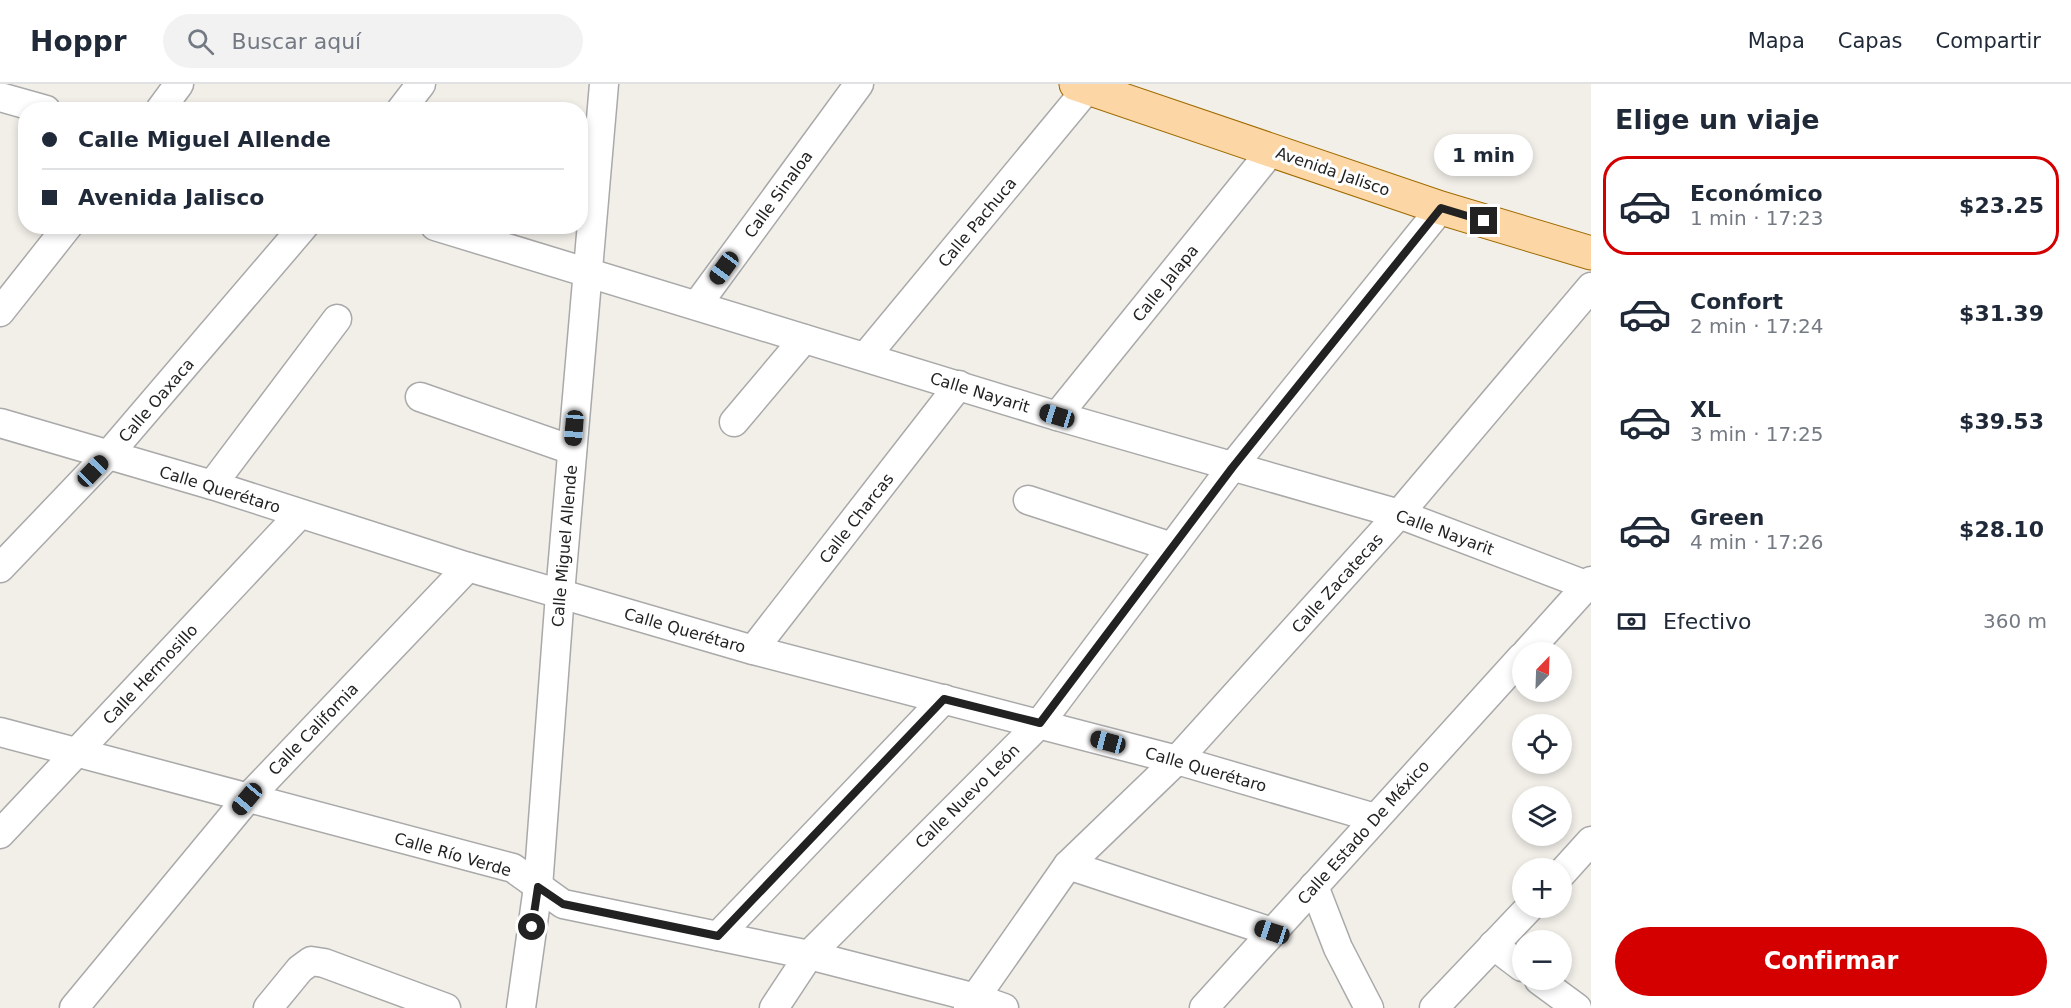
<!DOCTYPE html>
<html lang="es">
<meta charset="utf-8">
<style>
:root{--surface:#fff;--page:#f2f2f3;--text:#1f2937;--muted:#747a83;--line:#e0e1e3;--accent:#d40000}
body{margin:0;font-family:"DejaVu Sans",sans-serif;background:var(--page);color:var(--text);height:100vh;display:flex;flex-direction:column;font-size:22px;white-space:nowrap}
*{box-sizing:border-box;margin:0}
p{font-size:20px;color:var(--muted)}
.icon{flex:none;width:33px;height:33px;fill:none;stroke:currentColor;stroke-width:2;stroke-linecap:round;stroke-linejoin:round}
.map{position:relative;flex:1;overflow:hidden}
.details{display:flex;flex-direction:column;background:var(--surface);width:480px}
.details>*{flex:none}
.top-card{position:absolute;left:18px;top:18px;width:570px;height:132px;border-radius:24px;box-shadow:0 3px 9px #0003;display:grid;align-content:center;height:132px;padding:0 24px;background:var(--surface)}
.needle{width:39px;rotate:23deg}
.fabs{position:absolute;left:1512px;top:558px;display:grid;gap:12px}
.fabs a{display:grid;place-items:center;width:60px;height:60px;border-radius:50%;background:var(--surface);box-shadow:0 3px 9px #0003;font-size:30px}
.end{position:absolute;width:27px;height:27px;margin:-14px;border:8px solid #222;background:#fff;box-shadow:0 0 0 3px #fff}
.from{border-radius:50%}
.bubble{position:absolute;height:42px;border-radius:21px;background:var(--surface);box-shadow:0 3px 9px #0003;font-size:20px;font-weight:800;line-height:42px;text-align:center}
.car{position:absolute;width:18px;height:36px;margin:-18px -9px;border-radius:8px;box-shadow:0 0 4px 2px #0007;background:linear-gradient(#222 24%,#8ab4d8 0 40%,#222 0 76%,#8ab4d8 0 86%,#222 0)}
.top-card b{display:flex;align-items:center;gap:21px;height:57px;font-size:22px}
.top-card b+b{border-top:2px solid var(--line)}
.top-card i{width:15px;height:15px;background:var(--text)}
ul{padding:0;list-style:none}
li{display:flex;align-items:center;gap:18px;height:99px;margin:0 12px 9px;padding:0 12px;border:3px solid transparent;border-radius:24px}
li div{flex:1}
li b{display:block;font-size:22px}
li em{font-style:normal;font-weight:800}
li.current{border-color:var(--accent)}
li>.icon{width:54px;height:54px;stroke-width:1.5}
h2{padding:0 24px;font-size:27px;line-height:72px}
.pay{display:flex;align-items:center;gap:15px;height:66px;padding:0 24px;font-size:22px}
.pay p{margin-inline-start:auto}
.button{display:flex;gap:12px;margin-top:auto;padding:12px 24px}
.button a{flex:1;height:69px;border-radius:36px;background:var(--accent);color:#fff;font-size:24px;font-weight:800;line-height:69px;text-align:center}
header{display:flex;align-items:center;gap:36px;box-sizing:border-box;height:84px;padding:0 30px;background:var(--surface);border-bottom:2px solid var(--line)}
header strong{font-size:28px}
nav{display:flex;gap:33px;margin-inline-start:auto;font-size:21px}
.search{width:420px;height:54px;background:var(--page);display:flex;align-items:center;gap:15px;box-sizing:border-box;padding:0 21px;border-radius:33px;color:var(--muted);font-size:22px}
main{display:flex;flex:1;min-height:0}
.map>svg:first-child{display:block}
</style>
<header>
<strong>Hoppr</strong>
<div class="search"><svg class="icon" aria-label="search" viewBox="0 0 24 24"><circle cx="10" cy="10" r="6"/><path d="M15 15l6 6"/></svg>Buscar aquí</div>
<nav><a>Mapa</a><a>Capas</a><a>Compartir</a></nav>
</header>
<main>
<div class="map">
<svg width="1591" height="924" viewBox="0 0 1591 924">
<rect width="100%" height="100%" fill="#f2efe9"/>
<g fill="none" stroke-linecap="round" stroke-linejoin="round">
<g stroke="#a9a9a9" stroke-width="31">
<g id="minor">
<path d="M0,13l46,13"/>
<path d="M160,26l19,-26"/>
<path d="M401,26l20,-26"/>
<path d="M435,142l622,190 342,98 192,73"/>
<path d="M697,221l162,-221"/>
<path d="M0,228l68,-86"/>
<path d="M866,272l225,-272"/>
<path d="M420,313l152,53"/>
<path d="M1057,332l215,-266"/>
<path d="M734,338l70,-83"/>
<path d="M0,339l212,62 256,82 285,83 424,110 198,58"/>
<path d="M212,401l125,-166"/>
<path d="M1028,416l144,47"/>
<path d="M0,484l108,-113 196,-229"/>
<path d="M753,566l206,-265"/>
<path d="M1527,568l64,-71"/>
<path d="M0,648l513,136 50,36 246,51 167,43 28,10"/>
<path d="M0,750l300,-320"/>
<path d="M1068,781l204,67"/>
<path d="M1562,789l29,-32"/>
<path d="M1314,802l24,62 31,60"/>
<path d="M718,852l226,-237"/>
<path d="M1493,861l29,22"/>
<path d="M1539,896l38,28"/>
<path d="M74,924l173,-209 221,-232"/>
<path d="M268,924l32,-39 11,-8 13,2 122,45"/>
<path d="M521,924l17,-121 22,-293 44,-510"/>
<path d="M774,924l35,-53 231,-232 192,-256 209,-259"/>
<path d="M968,924l100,-143 109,-105 222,-246 192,-227"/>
<path d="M1204,924l318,-351"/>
<path d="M1434,924l95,-100"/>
</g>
</g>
<g stroke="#a06b00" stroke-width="35">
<path id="major" d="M1076,0l365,124 150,45"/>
</g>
<use href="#minor" stroke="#fff" stroke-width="28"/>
<use href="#major" stroke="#fcd6a4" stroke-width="33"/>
</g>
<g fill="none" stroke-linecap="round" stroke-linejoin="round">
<path stroke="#222" stroke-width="8" d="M532,843l6,-40 25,17 155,32 226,-237 96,24 192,-255 209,-260 43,13"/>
</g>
<g text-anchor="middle" stroke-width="6" stroke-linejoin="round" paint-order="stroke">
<g font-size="16" fill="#222" stroke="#fff">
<text transform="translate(1333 87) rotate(19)" y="6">Avenida Jalisco</text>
<text transform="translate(778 110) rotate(-54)" y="6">Calle Sinaloa</text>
<text transform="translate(977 138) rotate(-50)" y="6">Calle Pachuca</text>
<text transform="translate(1165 199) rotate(-51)" y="6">Calle Jalapa</text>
<text transform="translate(980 308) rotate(17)" y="6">Calle Nayarit</text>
<text transform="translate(156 316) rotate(-49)" y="6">Calle Oaxaca</text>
<text transform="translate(220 405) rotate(17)" y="6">Calle Querétaro</text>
<text transform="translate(856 434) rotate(-52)" y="6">Calle Charcas</text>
<text transform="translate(1445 448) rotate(20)" y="6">Calle Nayarit</text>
<text transform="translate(564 462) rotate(-85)" y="6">Calle Miguel Allende</text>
<text transform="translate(1337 499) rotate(-48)" y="6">Calle Zacatecas</text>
<text transform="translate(685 546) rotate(16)" y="6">Calle Querétaro</text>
<text transform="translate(150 590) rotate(-47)" y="6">Calle Hermosillo</text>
<text transform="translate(313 645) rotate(-46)" y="6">Calle California</text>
<text transform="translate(1206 685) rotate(16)" y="6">Calle Querétaro</text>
<text transform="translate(967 712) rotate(-45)" y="6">Calle Nuevo León</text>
<text transform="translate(1363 748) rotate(-48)" y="6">Calle Estado De México</text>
<text transform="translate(453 770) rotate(16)" y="6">Calle Río Verde</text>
</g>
</g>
</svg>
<div class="fabs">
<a><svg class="needle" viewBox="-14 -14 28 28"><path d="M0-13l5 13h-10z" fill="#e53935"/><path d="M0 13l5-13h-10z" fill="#747a83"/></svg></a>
<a><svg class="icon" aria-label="locate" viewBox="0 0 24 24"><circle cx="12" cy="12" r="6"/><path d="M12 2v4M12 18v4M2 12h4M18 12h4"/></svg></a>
<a><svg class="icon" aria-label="layers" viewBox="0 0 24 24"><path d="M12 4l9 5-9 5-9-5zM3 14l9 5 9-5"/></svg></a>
<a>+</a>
<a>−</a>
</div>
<i class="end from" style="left:532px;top:843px"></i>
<i class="end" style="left:1484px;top:137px"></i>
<div class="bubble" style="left:1434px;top:50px;width:99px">1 min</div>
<i class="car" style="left:724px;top:184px;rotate:216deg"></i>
<i class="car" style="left:1057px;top:332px;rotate:287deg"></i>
<i class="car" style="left:574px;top:344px;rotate:185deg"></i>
<i class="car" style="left:93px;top:387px;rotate:44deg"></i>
<i class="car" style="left:1108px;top:658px;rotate:285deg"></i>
<i class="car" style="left:247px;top:715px;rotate:220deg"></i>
<i class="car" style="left:1272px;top:848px;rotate:288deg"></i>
<div class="top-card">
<b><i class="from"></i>Calle Miguel Allende</b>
<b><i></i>Avenida Jalisco</b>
</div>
</div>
<section class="details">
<h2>Elige un viaje</h2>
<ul>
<li class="current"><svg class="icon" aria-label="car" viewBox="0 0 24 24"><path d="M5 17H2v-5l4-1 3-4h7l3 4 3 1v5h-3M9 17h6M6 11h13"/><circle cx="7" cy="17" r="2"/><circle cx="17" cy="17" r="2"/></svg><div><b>Económico</b><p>1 min · 17:23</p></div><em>$23.25</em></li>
<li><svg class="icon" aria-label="car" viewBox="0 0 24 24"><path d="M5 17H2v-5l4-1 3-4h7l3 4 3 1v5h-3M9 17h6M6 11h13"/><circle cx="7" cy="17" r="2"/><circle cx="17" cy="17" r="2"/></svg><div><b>Confort</b><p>2 min · 17:24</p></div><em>$31.39</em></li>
<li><svg class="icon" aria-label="car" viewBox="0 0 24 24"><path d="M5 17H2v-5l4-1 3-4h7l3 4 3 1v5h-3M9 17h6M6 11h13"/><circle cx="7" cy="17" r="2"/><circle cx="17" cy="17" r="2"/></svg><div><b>XL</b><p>3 min · 17:25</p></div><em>$39.53</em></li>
<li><svg class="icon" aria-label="car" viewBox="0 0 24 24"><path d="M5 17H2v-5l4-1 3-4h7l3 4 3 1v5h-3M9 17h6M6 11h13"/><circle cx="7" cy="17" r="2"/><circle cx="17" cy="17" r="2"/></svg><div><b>Green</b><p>4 min · 17:26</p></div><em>$28.10</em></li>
</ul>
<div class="pay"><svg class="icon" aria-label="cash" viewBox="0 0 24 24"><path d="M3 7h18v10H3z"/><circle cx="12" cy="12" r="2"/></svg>Efectivo<p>360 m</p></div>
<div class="button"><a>Confirmar</a></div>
</section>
</main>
